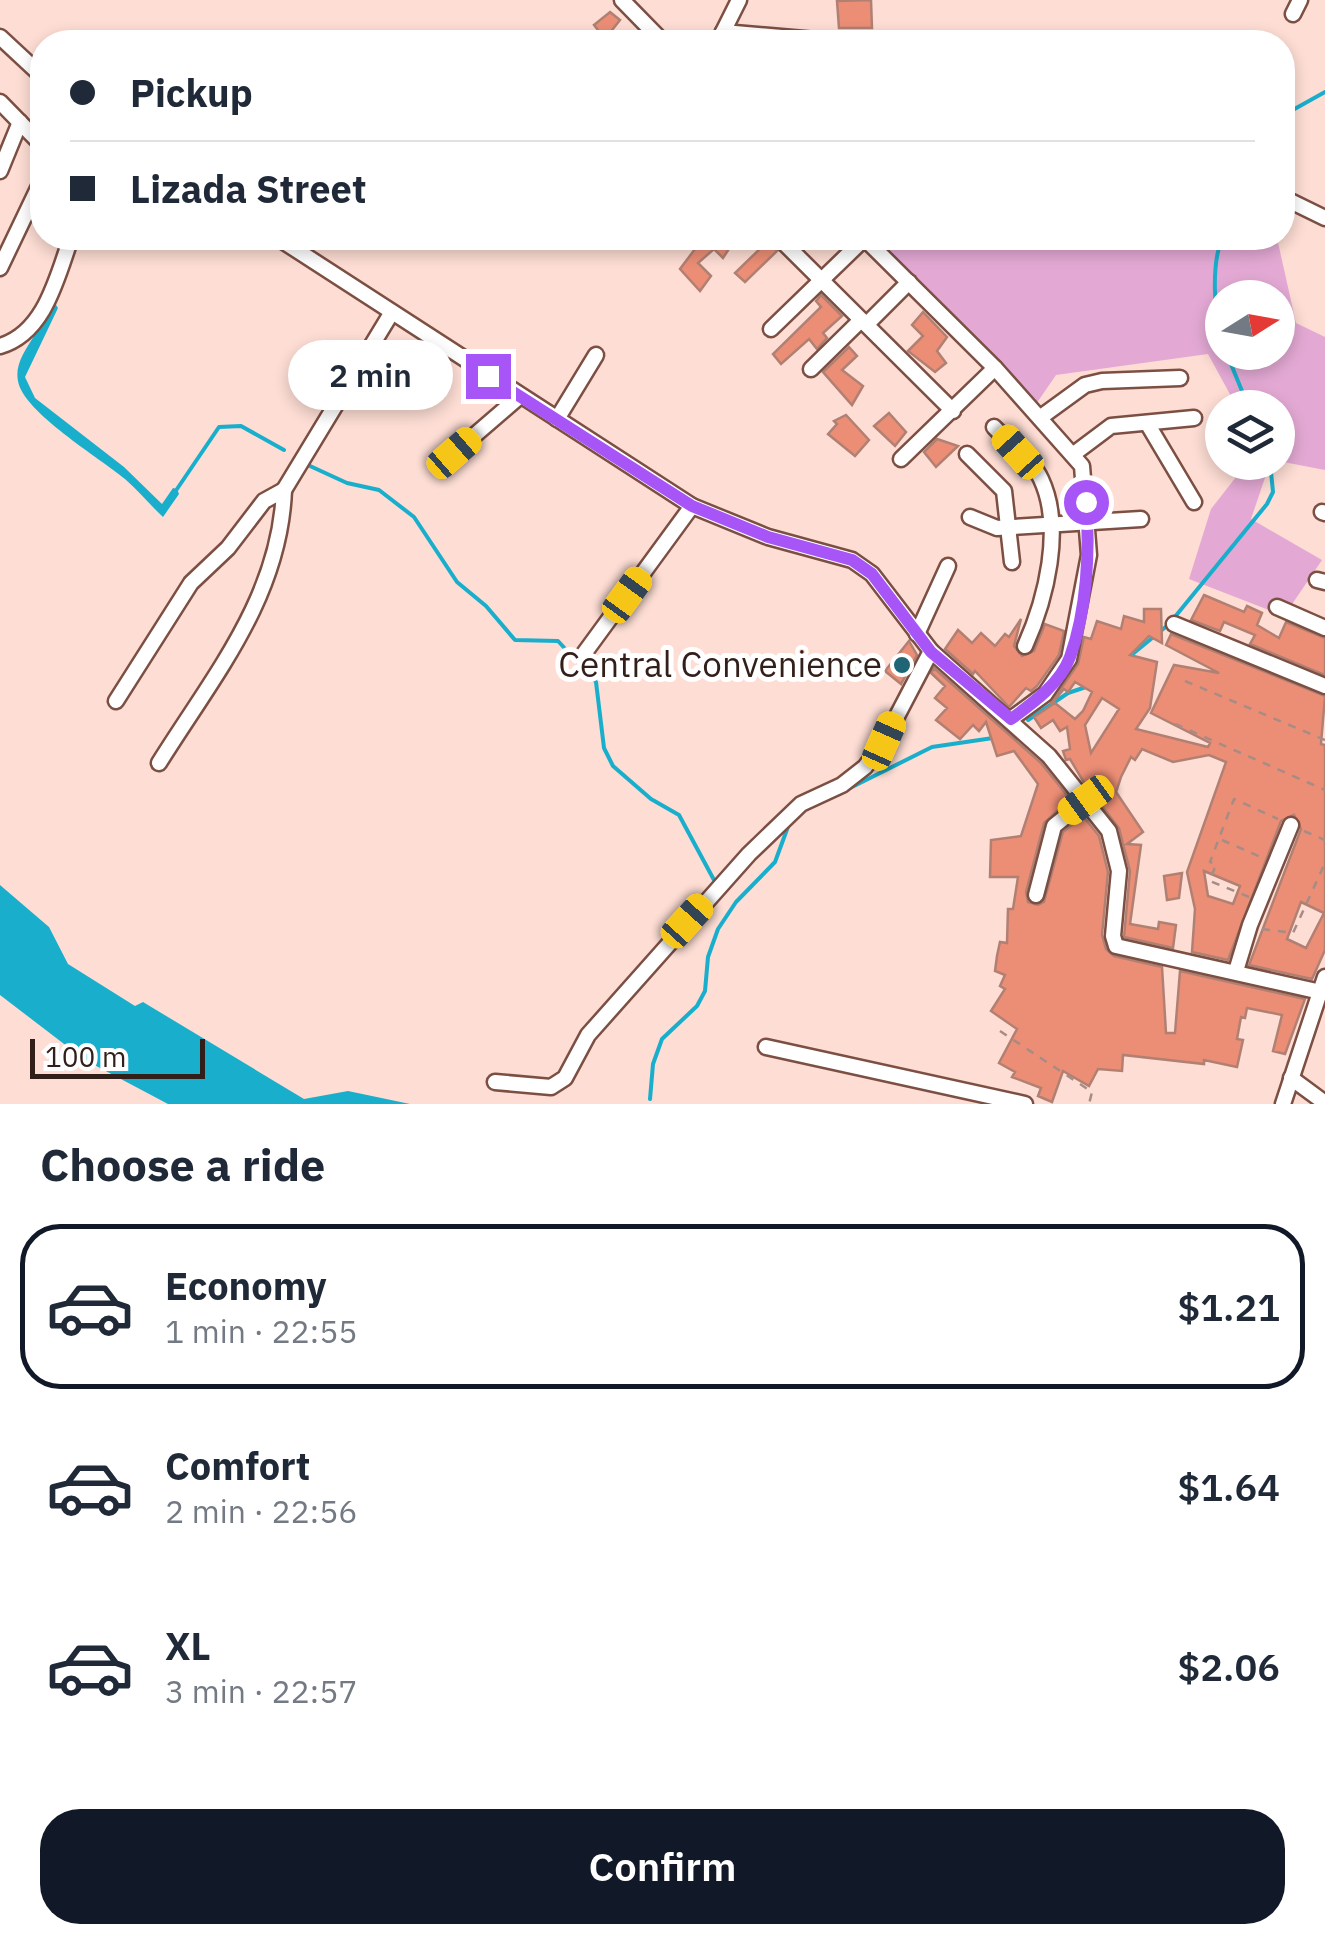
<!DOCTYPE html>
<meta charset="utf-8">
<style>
:root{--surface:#fff;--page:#f6f6f7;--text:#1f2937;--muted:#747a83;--line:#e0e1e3;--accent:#111827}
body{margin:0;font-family:"IBM Plex Sans",sans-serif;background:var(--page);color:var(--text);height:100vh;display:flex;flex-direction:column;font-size:38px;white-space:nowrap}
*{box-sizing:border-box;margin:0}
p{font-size:32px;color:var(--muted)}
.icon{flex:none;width:55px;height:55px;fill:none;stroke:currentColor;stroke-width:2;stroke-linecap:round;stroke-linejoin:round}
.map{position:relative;height:1104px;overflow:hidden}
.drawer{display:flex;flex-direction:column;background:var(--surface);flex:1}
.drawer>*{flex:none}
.banner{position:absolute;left:30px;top:30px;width:1265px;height:220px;border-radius:40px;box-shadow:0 5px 15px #0003;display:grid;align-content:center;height:220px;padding:0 40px;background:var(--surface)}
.needle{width:65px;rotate:79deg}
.fabs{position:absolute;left:1205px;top:280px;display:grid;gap:20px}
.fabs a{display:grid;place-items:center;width:90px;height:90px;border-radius:50%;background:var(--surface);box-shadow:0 5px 15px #0003;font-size:50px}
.scale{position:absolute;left:30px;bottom:25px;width:175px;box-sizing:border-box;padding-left:10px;border:5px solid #321f1a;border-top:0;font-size:28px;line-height:35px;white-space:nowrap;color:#321f1a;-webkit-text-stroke:8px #fff;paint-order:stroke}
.end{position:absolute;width:45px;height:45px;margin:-22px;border:12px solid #a855f7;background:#fff;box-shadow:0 0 0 5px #fff}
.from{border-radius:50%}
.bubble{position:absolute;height:70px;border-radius:35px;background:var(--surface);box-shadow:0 5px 15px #0003;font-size:32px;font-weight:600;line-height:70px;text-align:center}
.car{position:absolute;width:30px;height:60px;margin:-30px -15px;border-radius:12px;box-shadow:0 0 8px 2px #0007;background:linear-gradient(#f5c518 24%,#345 0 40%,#f5c518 0 76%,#345 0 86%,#f5c518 0)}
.banner b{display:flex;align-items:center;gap:35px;height:95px;font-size:38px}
.banner b+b{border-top:2px solid var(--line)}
.banner i{width:25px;height:25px;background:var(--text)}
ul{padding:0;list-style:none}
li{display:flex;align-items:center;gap:30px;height:165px;margin:0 20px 15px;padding:0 20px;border:5px solid transparent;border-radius:40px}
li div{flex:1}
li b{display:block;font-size:38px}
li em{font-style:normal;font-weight:600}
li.current{border-color:var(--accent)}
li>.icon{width:90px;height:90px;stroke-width:1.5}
h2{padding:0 40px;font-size:45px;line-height:120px}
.action{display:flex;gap:20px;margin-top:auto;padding:20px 40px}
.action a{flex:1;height:115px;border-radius:40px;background:var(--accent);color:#fff;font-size:40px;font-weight:600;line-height:115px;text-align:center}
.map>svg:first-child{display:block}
</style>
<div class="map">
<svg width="1325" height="1104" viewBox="0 0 1325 1104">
<rect width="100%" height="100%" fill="#fdddd4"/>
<g fill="#e3a9d4" fill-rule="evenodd">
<path d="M873,238h404l19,85 29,14v133l-47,-9v-53l-41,-1 -29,-53 -152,21 -22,32zM1222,298h56v54h-56z"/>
<path d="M1247,463h23l-19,56 71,41 -38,56 -95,-37 22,-70z"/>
</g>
<g fill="#19afcc">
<path d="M51,297l7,11 -33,69 10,21 89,69 38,37 11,-16 4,1 2,5 -16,23c-13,-12 -25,-27 -38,-38 -25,-21 -102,-67 -107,-98 -6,-29 33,-55 33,-84z"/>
<path d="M0,885l49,42 19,37 67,42 8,-4 161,97 44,-8 62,13h-242l-83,-44 -85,-65z"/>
</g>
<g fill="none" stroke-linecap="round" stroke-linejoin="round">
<g stroke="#19afcc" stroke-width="4">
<path d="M1282,116l43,-24"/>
<path d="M1222,238c-11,28 -8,74 0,104"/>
<path d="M1226,352l23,56"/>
<path d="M310,466l37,17 32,7 35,27 43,65 29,24 29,34 43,1 38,41 8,66 9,18 38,33 28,16 35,65"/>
<path d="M177,489l42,-62 22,-1 43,24"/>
<path d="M1174,618l93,-114 6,-12 -3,-30"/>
<path d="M1129,657l39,-32"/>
<path d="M1028,720l40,-27 21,-7"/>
<path d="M848,789l84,-42 61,-9"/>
<path d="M650,1099l3,-35 9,-25 35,-33 8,-15 3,-34 10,-28 18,-27 39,-40 14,-38"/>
</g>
</g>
<g fill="#ec8e76" stroke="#b18073" stroke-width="2.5" fill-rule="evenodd">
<path d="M871,0l1,28h-33l-2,-27z"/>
<path d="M610,12l10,8 -15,19 -11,-14z"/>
<path d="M690,238h46l-13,20 -9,-9 -16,14 13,13 -11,15 -20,-22 18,-24z"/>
<path d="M768,241l9,10 -32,31 -10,-9z"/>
<path d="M821,295l21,21 -19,17 4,5 -10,11 -8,-10 -28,25 -8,-10 48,-47 -5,-6z"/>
<path d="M923,312l24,25 -10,14 9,12 -11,9 -27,-21 15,-15 -11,-11z"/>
<path d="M849,347l8,9 -15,14 21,16 -11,19 -29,-33z"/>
<path d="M889,413l17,19 -11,14 -21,-20z"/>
<path d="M846,415l23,25 -14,16 -27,-22 9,-10 -3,-3z"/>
<path d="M937,439l21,7 -22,21 -12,-15z"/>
<path d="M1204,595l40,17 3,-6 15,7 -5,12 22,13 7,-16 39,16v37l-75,-31 5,-9 -31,-13 -4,9 -29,-11z"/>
<path d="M1144,609h17l1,34 -13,-7 -19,19 27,7 -7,46 -14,21 72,18 2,-4 -59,-30 23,-48 45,8 -53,-28 5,-11 154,62 -4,48 4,1v205l-13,29 -63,-14 52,-136 -7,-14 -13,6 -53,139 -36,-8 3,-43 -8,-37 39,-110 -17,-7 -36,7 -31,-13 -7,11 -4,-3 -10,20 -5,15 27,40 -16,12 14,1 -11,79 28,5 1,-7 17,3 -3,23 -49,-11 6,-66 -11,-43 -20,-26 3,-9 -16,-7 -16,-27 -4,1 -3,-9 7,-2 -3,-22 -7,4 -7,-11 -12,8 -7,-11 21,-14 20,16 8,-8 9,-19 -17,-10 -7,10 -4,-3 -12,14h-1l27,-39 6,-27 7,2 6,-18 24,8 3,-13 20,6zM1102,698l17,11 -28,44 -6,-28zM1204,871l36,15 -7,18 -25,-8zM1301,902l23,11 -18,35 -19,-9z"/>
<path d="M1021,619l-7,27 8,10 12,-5 11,-27 19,7 -5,24 -22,31 -6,5 -5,-3 -17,19 -34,-36 -2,3 -28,-25 13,-19 14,13 9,-10 14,13 10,-12 4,3z"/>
<path d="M909,641l8,14 -16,29 -16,-13z"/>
<path d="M934,668l107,95 29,36 -26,24 -18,69 2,10 10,3 6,-3 19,-70 20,-16 16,20 9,36 -6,63 4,14 8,7 48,11 4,66h9l5,-62 125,28 -20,55 -12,-3 9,-36 -35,-7 -2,10 -4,-1 -4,22 6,1 -6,27 -33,-7v4l-81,-9 -1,16 -24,-2 -9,17 -26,-15 -11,31 -14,-6 3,-8 -29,-11 3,-5 -16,-9 18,-34 -26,-18 14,-22 -5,-3 5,-11 -10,-4 2,-15 3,-14 7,1 1,-34h5l5,-32h-28l1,-37 30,-4 17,-52 -24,-33 -17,5 -11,-34 -7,9 -6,-6 -13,14 -24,-19 11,-12 -12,-10 10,-12 -14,-13z"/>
<path d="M1182,873l-3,25 -12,2 -3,-24z"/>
</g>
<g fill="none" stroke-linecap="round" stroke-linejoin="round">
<g stroke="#7c4f43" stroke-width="19">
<g id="minor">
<path d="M622,0l41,42"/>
<path d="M1293,14l7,-14"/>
<path d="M723,32l116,10"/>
<path d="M0,37l42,39"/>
<path d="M718,42l21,-42"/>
<path d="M0,102l42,43"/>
<path d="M0,171l20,-49"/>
<path d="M1282,197l43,21"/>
<path d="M278,238l414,268 76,31 84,23 20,14 59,77 118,105 60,75 10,40 -6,65 3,10 209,47"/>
<path d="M779,238l174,173"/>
<path d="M864,238l131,130 87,98 7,89 -20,104 -24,35 -34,25"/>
<path d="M0,268l42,-88"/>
<path d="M867,324l42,-42"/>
<path d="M771,329l94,-91"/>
<path d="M0,346c45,-13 57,-69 71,-108"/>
<path d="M811,369l50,-49"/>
<path d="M1041,417l44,-32 17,-4 78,-3"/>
<path d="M557,419l39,-64"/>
<path d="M1147,423l47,79"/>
<path d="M994,427c14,15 39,34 47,52 23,49 5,120 -16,167"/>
<path d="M454,453l65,-56"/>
<path d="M1075,453l36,-27 83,-8"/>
<path d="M967,454l37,37 8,71"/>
<path d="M901,459l94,-91"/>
<path d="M284,490l108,-178"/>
<path d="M1322,512l3,1"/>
<path d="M970,517l27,11 144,-9"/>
<path d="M1317,580l8,2"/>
<path d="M1277,607l48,21"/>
<path d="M1174,624l151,62"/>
<path d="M917,634l31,-68"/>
<path d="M583,655l109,-149"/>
<path d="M116,701l75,-118 37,-35 36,-47 20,-11c-4,107 -70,185 -125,273"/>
<path d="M1036,895l18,-69 32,-26"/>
<path d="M1236,971l14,-46 41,-100"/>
<path d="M766,1047l259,57"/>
<path d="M1291,1078l34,25"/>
<path d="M495,1082l56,5 14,-9 23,-43 161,-181 52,-50 41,-19 23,-18 19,-26 47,-90"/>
<path d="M1283,1104l42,-127"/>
</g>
</g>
<g stroke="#a68c85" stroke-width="2.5" stroke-dasharray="8 8" stroke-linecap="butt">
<path d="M1185,681l140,59"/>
<path d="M1175,724l150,66"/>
<path d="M1304,831l21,9"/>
<path d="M1222,840l43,19"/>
<path d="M1249,897l-39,-16 6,-17 -6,-2 24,-63 44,20"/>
<path d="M1262,929l31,4 32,-70"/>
<path d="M1000,1031l92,61 -3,12"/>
</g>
<use href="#minor" stroke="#fff" stroke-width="14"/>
</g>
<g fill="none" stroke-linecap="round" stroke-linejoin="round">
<path stroke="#a855f7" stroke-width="12" d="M488,376l204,130 76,31 84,23 20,14 59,78 80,67c22,-16 49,-35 59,-62 17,-47 20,-106 16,-155"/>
</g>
<circle fill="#1f6575" stroke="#fff" stroke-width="4" cx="902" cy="665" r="10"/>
<g text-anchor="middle" stroke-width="10" stroke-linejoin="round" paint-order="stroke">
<g font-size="35" fill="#321f1a" stroke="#fff" text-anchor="end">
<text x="882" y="677">Central Convenience</text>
</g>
</g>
</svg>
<div class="fabs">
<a><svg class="needle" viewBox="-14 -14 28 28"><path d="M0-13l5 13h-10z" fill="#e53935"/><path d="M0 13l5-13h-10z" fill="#747a83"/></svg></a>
<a><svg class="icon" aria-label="layers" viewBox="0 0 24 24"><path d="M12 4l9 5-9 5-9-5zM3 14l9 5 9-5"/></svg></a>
</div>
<div class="scale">100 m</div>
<i class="end from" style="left:1086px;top:502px"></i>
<i class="end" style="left:488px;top:376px"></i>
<div class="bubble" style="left:288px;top:340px;width:165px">2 min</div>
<i class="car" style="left:1018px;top:452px;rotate:318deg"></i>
<i class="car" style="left:454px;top:453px;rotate:49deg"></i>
<i class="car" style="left:627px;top:595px;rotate:36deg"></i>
<i class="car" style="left:884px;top:741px;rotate:24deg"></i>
<i class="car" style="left:1086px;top:800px;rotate:234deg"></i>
<i class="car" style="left:687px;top:921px;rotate:42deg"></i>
<div class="banner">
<b><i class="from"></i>Pickup</b>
<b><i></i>Lizada Street</b>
</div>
</div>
<section class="drawer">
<h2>Choose a ride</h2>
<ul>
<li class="current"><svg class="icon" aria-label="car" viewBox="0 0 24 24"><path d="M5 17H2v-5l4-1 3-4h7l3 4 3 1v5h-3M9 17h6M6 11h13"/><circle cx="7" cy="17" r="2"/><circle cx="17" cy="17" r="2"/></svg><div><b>Economy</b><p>1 min · 22:55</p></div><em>$1.21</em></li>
<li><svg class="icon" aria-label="car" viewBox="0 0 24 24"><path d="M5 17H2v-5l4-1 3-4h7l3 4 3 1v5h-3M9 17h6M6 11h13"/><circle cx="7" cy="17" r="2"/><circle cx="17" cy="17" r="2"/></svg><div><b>Comfort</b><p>2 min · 22:56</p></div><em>$1.64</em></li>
<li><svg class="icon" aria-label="car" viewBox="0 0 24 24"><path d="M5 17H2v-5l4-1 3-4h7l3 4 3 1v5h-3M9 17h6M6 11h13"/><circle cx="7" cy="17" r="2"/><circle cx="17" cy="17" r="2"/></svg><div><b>XL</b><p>3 min · 22:57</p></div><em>$2.06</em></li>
</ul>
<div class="action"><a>Confirm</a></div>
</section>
